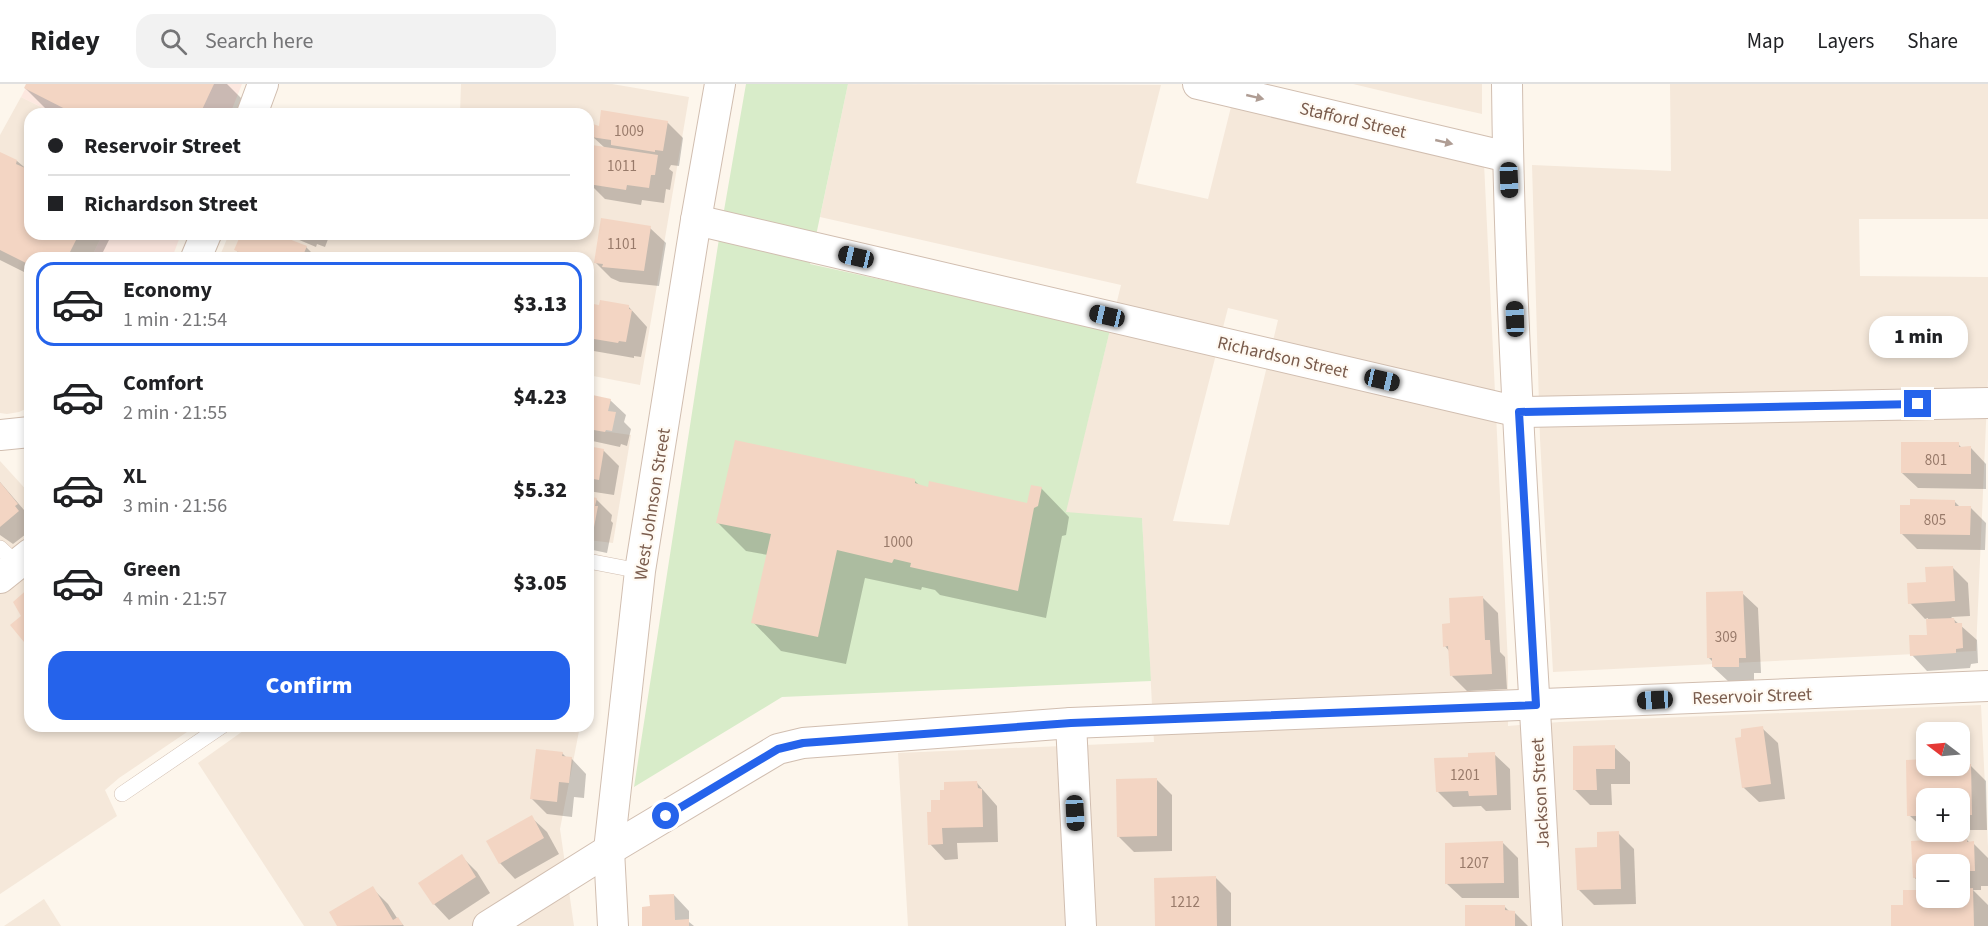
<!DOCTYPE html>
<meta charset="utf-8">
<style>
:root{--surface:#fff;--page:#f2f2f2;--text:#202124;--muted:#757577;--line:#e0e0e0;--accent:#2563eb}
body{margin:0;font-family:"Source Sans 3",sans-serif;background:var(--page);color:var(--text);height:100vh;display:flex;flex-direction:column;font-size:22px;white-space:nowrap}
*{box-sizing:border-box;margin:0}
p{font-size:20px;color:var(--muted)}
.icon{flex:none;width:33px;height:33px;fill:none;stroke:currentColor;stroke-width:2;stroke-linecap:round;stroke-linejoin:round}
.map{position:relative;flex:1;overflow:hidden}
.side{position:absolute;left:24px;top:168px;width:570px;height:480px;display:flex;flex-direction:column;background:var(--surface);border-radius:18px;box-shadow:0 3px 9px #0003}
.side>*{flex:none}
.guide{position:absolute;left:24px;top:24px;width:570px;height:132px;border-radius:18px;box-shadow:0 3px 9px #0003;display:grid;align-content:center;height:132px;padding:0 24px;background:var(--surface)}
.needle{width:39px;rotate:286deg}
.tools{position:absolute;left:1916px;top:638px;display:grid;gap:12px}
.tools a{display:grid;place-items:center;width:54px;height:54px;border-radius:12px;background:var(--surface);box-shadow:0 3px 9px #0003;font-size:30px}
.end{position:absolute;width:27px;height:27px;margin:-14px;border:8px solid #2563eb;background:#fff;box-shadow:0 0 0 3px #fff}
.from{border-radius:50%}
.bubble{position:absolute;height:42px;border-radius:18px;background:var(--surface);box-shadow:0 3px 9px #0003;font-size:20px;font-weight:800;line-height:42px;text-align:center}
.car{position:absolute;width:18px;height:36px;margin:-18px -9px;border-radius:8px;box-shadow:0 0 4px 2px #0007;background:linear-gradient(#222 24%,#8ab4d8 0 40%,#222 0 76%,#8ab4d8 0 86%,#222 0)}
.guide b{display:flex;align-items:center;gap:21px;height:57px;font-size:22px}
.guide b+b{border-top:2px solid var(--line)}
.guide i{width:15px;height:15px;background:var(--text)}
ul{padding:10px 0 0;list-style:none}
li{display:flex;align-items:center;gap:18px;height:84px;margin:0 12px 9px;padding:0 12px;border:3px solid transparent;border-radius:18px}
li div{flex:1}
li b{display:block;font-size:22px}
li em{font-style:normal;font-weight:800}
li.on{border-color:var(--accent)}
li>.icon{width:54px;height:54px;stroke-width:1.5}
.primary-button{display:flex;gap:12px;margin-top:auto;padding:12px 24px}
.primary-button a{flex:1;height:69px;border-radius:18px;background:var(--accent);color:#fff;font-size:24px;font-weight:800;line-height:69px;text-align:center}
header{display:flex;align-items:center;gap:36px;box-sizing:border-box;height:84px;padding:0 30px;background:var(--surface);border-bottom:2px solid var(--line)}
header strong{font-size:28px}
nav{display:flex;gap:33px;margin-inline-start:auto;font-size:21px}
.search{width:420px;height:54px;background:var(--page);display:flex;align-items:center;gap:15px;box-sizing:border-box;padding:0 21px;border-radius:18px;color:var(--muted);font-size:22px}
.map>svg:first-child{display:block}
</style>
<header>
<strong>Ridey</strong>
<div class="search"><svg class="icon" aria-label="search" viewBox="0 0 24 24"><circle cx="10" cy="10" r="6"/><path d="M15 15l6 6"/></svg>Search here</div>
<nav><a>Map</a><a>Layers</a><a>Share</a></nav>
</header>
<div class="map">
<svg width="1988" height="842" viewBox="0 0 1988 842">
<rect width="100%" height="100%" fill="#fdf6ec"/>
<g fill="#f5e8da" fill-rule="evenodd">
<path d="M461,0h151l77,13 -49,288 -52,-10v-117h-369l10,-24h359v-120h-128z"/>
<path d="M848,0l313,1 -25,98 72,16 24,-96 252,60 24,501v62l52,-4 421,-17 7,142v79h-1080l-10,-173 256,-11 -12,-223 -77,-6 56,-228 -301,-68zM1228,224l50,12 -49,205 -56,-4zM1926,648h33v33h-33zM1926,714h33v33h-33zM1926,780h33v33h-33z"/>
<path d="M1353,0h129v30l-62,-14z"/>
<path d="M1670,0h318v135h-129l1,57 128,1v101l-12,273 -423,21 -13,-233 -8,-274 139,6z"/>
<path d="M21,13l34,17h-25v120h73l-12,24h-61v149l-11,5 -12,2 -7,-1v-278z"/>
<path d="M588,345l43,6 -18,108 -25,-3z"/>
<path d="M0,377l30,33v39l-3,3 3,5v185h152l5,6 -68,46 -14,12 12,26 -117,78z"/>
<path d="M250,642h330l-20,103 14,97h-270l-106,-163z"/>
<path d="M44,815l17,27h-57z"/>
</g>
<g fill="#fde8e0">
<path d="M28,0h214l-12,30h-175l-34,-17z"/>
<path d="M103,150h78l-9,24h-81z"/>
</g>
<path fill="#d8ecc9" d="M746,0h102l-38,180 300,66 -44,182 76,6 9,163 -369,16 -148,90 84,-542z"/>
<g fill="#0003">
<path d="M27,0h200l20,20 -5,10h-191l-26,-26z"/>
<path d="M667,38l16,16 -4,28 -8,-1 -2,4 4,3 -3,18 -4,-1 -2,14 -22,-3 -1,5 -36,-6 -15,-15 -2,-24 4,1 13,-13 -12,-11 7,-10z"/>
<path d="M0,69l17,8 13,11v62h82l-12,24h-70v17l-30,-15z"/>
<path d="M650,144l16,15 -7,43 -39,-4 -9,-4 -16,-16z"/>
<path d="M242,150h30l34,13 11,11h-73l-8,-8z"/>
<path d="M285,150h45l-5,13 -8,-3 -1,3z"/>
<path d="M588,221l12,2 28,-1 19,21 -6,30 -7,-1v2l-46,-8z"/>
<path d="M588,311l22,5 16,15 -2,7 7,7 -4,17 -6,-2 -1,3 -32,-7z"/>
<path d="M1958,360l4,4h9l15,16v25l-68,-1 -16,-15z"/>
<path d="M588,364l15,2 16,16 -5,29 -26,-4z"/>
<path d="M914,396l6,6 108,19 13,-17 28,29 -3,18 -4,1 -16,82 -106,-23 -5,-5 -13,-3 -1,3 -56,-12 -19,86 -65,-13 -28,-29 15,-67 -22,-4 -28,-28z"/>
<path d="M0,398l30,35v14l-17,13 -13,-9z"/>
<path d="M588,413l8,2 16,16 -1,6 2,2 -6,30 -19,-4z"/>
<path d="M1954,417l6,6h10l16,16 -1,27 -68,-1 -16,-16z"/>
<path d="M1952,483l16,16 2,33 -19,1 26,23 1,23 -7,1 -1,4 -43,3 -15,-16 17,-19 -1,-18 -3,1 -15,-16 18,-20z"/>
<path d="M30,505v56l-18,-20 12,-9z"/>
<path d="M1742,509l16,15 3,65h-7v9h-25l-16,-15v-5l-4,-4z"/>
<path d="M1482,513l16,16 2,39 5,5 2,32 -40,2 -15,-15 -2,-24 -5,-6 7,-22z"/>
<path d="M1762,644l16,15 7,56 -26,3 -16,-15z"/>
<path d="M1614,663l16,15v22h-19l1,21h-22l-16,-16z"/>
<path d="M562,669l5,5h4l15,16 -2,24 -10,-1 -2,20 -25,-3 -15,-15z"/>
<path d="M1494,670l16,15 1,41 -25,1 -5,-5 -28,1 -16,-16 33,-33z"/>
<path d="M1926,677v4l45,1 15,15 1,49h-28v-32h-33v33l-17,-16z"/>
<path d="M1156,695l16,16v56l-38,1 -16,-16z"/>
<path d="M977,699l20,23 1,36 -41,1 1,16 -13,1 -15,-16 2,-31 10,-11z"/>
<path d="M531,733l16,15 12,22 -44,25 -15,-16z"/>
<path d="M1618,749l16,16 2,55 -42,1 -15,-15 19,-42z"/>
<path d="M1967,756l3,3h3l15,15v28h-7v4h-8l15,15v21h-95l12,-20 21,-15v6h33v-33h-33v25l-12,-12 -1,-35z"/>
<path d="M1503,759l15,15 1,40h-57l-16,-15z"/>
<path d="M461,772l16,16 13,21 -41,27 -15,-16z"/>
<path d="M1215,793l16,16v33h-75z"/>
<path d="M372,804l16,16 9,14 7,8h-65l-8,-13z"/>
<path d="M674,811l15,16v11l5,4h-50l8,-18z"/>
<path d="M1504,822l6,6h4l14,14h-61z"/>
</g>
<g fill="#f3d5c3">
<path d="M26,0h188l-14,30h-125l-51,-26z"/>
<path d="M601,26l67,11 -5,30 -8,-1v2l-44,-7v-5l-20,-3 2,-13 6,2z"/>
<path d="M592,61l66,10 -3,20h-4l-2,13 -22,-3 -1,5 -38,-6 2,-10 -2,-1v-14h3z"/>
<path d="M0,68l17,8 -1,4 14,6v64h49l-12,24h-37v7l-30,-15z"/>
<path d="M601,134l50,8 -7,45 -42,-4 1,-3 -9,-1z"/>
<path d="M241,150h35l31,12 -5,12h-60l1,-4 -9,-4z"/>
<path d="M600,216l29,5v4l3,1 -6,32 -7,-1 -1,2 -30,-5v-35l11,2z"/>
<path d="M588,310l23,5 -3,12 8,1 -4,19 -6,-1 -1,2 -17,-3z"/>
<path d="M735,356l180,39v4l13,4 1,-6 98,22 4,-18 11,2 -4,19 -4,2 -16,83 -108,-24 1,-4 -17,-4 -2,4 -55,-13 -19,87 -67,-14 20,-89 -55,-11z"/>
<path d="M1901,358h58v5l12,-1v28l-70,-1z"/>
<path d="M588,362l16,3 -5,31 -11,-2z"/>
<path d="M0,398l18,22 -3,2 4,5 -19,16z"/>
<path d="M588,412l9,2 -2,8h3l-6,32h-4z"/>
<path d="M1910,415l45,1v6h16l-1,29 -70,-1v-29h10z"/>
<path d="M1953,482l2,35 -47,3 -1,-21 19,-1 -1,-15z"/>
<path d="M30,503v50l-6,5 -14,-17 11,-9 -8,-14z"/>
<path d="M1743,507l3,67h-7v9h-27v-9h-5l-1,-66z"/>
<path d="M1483,512l2,44h5l2,34 -42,2 -2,-30 -5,1 -1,-23 8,-1 -1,-25z"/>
<path d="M1954,534l1,5h7l1,25 -7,1v4l-46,3 -1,-21h18l-1,-16z"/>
<path d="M1763,642l8,58 -29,4 -7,-50 6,-1v-8z"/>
<path d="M1615,661v24h-19l1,21h-24v-44z"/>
<path d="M536,665l27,3 -1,4 10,1 -3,26 -10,-1 -2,20 -27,-3z"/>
<path d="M1495,668l2,43 -28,1 -1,-5 -32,1 -2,-34 34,-1v-4z"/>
<path d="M1926,675v6l45,-1 1,51h-13v-17h-33v18h-19l-1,-56z"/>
<path d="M1157,694v58l-40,1 -1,-58z"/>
<path d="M977,697l1,7 4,1 1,38 -41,1 1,16 -15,1 -1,-33h4v-12h9v-10h4v-8z"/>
<path d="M532,731l12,23 -45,26 -13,-23z"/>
<path d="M1619,747l2,58 -44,1 -2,-42 22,-1v-15z"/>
<path d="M1967,754v4l7,-1 1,30h-9v4h-7v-11h-33v13l-13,1 -2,-37z"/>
<path d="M1503,757l1,42 -59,1v-41z"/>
<path d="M462,770l14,23 -43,28 -15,-22z"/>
<path d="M1216,792l1,50h-62l-1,-48z"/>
<path d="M373,802l20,34 5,-3 5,8 -66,1 -8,-14z"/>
<path d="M1973,804l1,38h-83v-21h12v-15h23v7h33v-8z"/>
<path d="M674,810l1,26 14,-1v7h-47v-19l8,-1 -1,-11z"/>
<path d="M1465,821h40v5l10,1v15h-50z"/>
</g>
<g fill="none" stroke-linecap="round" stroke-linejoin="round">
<g stroke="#d1beb0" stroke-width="16">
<g id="service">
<path d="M0,464l18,17"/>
<path d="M588,477l52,10"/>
<path d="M122,710l100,-68"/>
</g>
</g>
<g stroke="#d1beb0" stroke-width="32">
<g id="minor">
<path d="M1198,0l310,73"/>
<path d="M1507,0c3,281 26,561 40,842"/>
<path d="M252,30l11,-30"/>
<path d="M696,136l823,192 469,-9"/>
<path d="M196,174l10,-24"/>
<path d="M0,351l30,-3"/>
<path d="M0,494l30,-24"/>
<path d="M1071,639l10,203"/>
<path d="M488,842l121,-76 169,-101 25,-6 268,-20 917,-37"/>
<path d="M613,842l-4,-76 31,-279 56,-351 24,-136"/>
</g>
</g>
<use href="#service" stroke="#fff" stroke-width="15"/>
<use href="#minor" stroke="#fff" stroke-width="30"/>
</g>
<defs><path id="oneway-solid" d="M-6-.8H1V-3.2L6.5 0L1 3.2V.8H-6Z" transform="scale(1.5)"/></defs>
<g fill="#af9d94">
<use href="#oneway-solid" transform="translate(1255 13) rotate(13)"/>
<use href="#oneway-solid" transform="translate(1444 58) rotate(13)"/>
</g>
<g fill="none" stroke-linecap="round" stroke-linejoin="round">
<path stroke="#2563eb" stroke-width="8" d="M666,732l112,-67 25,-6 268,-20 465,-18 -17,-293 399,-8"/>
</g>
<g text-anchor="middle" stroke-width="4.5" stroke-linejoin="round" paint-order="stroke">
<g font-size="15" fill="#987a6a">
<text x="629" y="52">1009</text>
<text x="622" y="87">1011</text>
<text x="622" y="165">1101</text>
<text x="1936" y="381">801</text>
<text x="1935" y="441">805</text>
<text x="898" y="463">1000</text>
<text x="1726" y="558">309</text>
<text x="1465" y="696">1201</text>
<text x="1474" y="784">1207</text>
<text x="1185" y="823">1212</text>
</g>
<g font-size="18" fill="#7a5c4d" stroke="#fffaf3">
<text transform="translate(1353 36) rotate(13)" y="6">Stafford Street</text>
<text transform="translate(1283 273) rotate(13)" y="6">Richardson Street</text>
<text transform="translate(652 420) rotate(-81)" y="6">West Johnson Street</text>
<text transform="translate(1752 612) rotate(-2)" y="6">Reservoir Street</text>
<text transform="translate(1540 709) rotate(-93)" y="6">Jackson Street</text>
</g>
</g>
</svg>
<div class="tools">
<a><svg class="needle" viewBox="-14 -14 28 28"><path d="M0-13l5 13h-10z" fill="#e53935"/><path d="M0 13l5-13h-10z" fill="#757577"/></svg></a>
<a>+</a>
<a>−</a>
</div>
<i class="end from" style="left:666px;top:732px"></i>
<i class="end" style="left:1918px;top:320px"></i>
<div class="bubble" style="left:1869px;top:232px;width:99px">1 min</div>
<i class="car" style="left:1509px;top:96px;rotate:178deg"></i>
<i class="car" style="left:856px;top:173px;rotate:283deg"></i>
<i class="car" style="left:1107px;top:232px;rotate:283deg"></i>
<i class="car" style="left:1515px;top:235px;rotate:358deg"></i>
<i class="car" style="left:1382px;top:296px;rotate:103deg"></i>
<i class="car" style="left:1655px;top:616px;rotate:267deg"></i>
<i class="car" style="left:1075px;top:729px;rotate:177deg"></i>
<div class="guide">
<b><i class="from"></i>Reservoir Street</b>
<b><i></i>Richardson Street</b>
</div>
<section class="side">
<ul>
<li class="on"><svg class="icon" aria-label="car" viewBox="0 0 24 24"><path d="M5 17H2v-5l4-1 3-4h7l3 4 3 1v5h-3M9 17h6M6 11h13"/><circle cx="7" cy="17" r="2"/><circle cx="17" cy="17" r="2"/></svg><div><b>Economy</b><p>1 min · 21:54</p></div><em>$3.13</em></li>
<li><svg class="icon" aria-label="car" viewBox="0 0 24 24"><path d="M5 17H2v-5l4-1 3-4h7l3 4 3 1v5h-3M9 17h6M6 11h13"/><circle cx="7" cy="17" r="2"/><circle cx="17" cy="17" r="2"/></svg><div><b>Comfort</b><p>2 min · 21:55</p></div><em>$4.23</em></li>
<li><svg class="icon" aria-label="car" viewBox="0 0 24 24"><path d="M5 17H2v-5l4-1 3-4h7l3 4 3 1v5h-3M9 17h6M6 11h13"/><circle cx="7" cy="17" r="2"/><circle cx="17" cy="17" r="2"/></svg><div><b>XL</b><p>3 min · 21:56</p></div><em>$5.32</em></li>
<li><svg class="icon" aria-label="car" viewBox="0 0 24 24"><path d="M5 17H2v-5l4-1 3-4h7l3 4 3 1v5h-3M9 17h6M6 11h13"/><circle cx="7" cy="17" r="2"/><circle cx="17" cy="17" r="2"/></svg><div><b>Green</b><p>4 min · 21:57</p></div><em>$3.05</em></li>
</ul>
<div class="primary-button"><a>Confirm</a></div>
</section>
</div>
